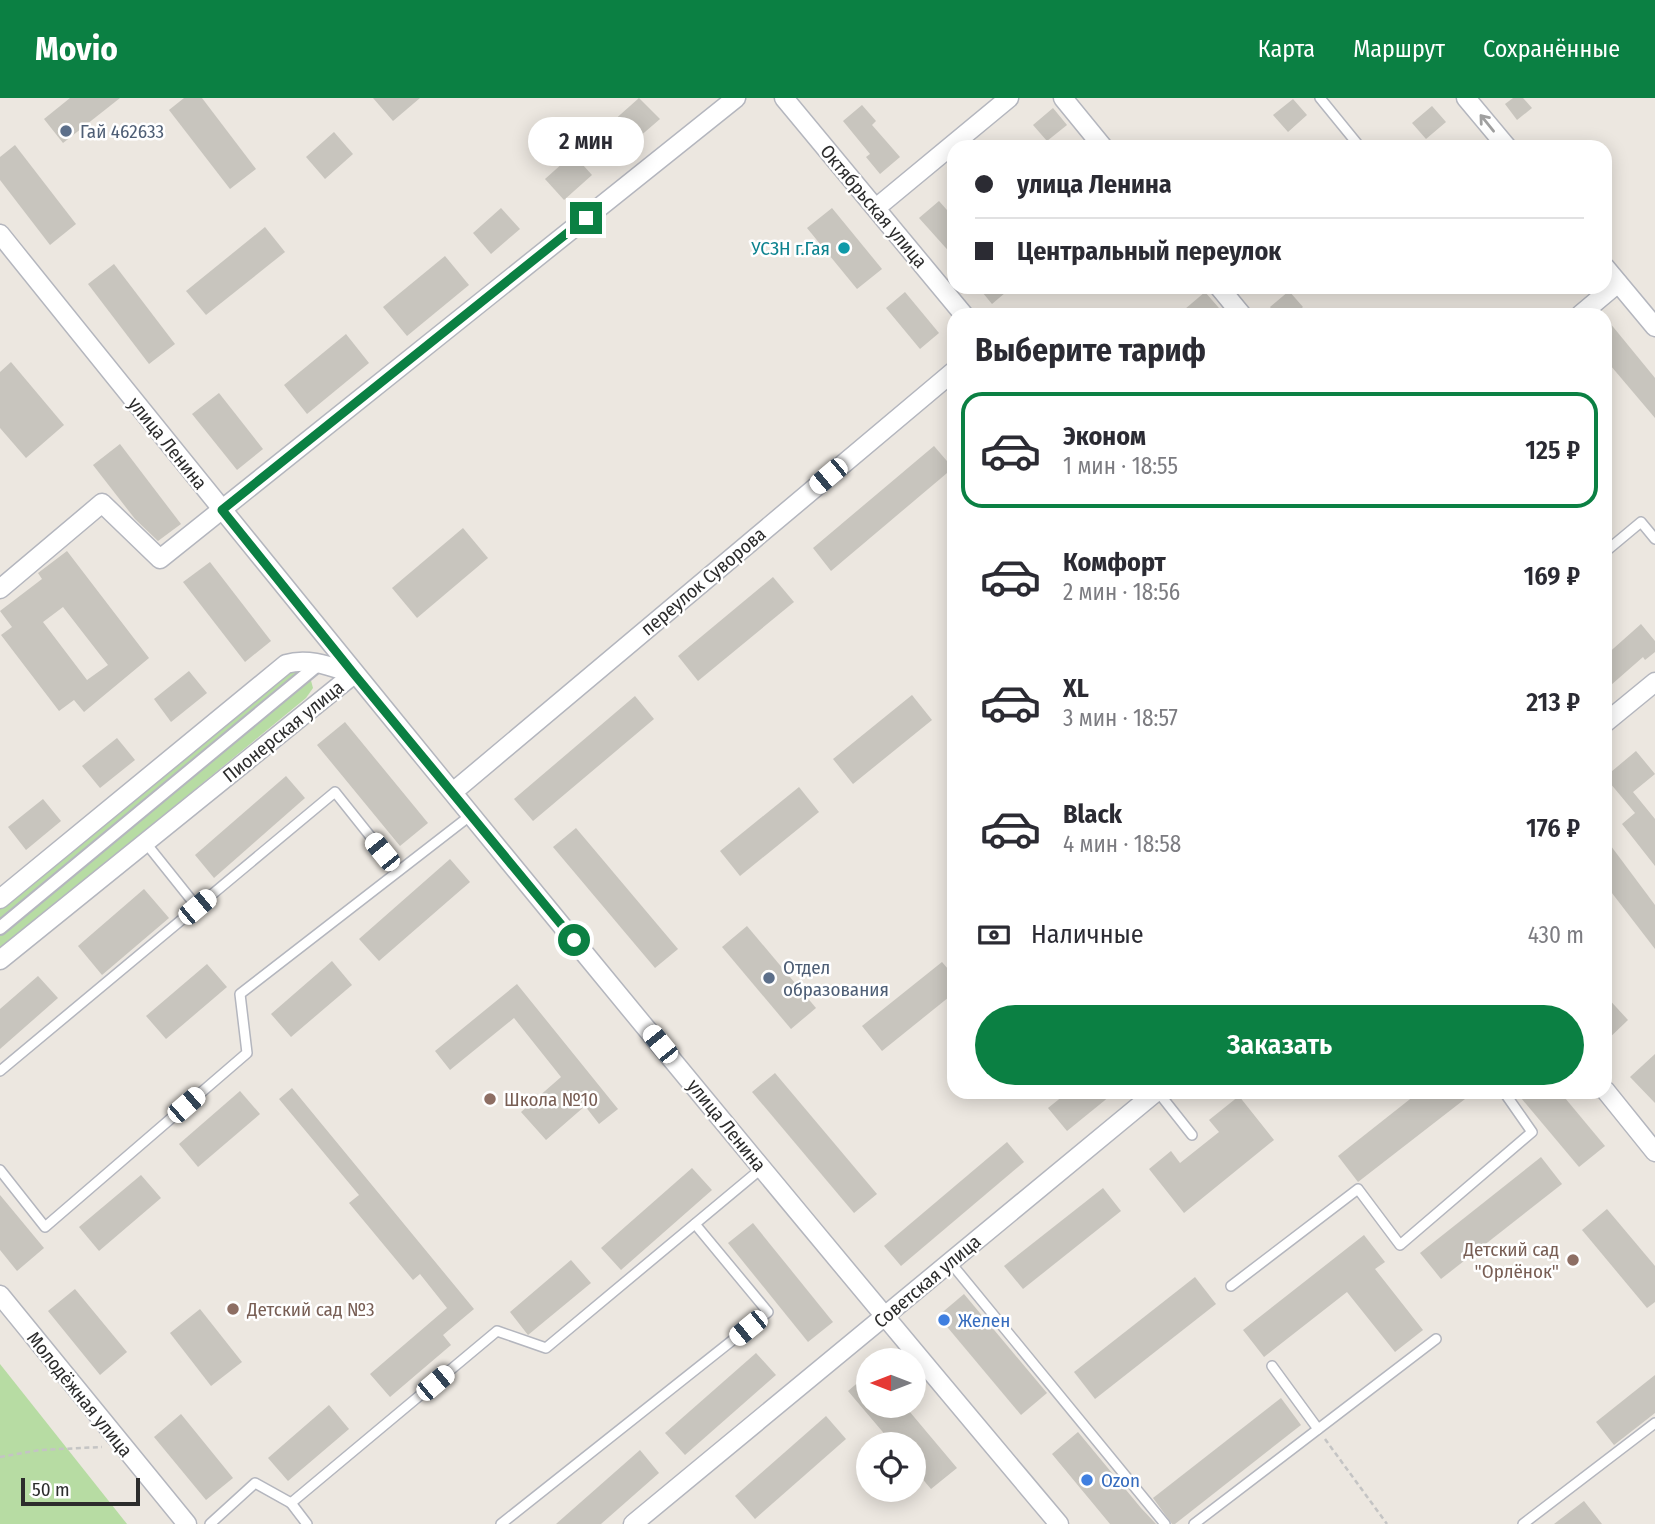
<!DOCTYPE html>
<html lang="ru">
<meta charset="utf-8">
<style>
:root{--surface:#fff;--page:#f7f7f7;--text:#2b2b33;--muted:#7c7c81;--line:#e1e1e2;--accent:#0b8043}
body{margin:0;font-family:"Fira Sans Condensed",sans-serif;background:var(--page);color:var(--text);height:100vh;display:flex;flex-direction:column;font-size:26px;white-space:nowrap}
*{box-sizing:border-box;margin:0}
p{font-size:23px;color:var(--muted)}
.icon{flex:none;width:38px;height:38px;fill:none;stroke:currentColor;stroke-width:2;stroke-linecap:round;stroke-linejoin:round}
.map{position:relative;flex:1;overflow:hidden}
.details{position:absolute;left:947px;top:210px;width:665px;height:791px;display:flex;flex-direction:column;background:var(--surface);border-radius:21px;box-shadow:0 4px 18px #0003}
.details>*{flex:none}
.banner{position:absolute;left:947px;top:42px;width:665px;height:154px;border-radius:21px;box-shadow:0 4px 18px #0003;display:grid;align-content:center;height:154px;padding:0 28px;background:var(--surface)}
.needle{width:46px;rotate:270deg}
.buttons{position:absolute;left:856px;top:1250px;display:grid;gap:14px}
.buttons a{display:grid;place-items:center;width:70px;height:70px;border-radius:50%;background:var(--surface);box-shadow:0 4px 18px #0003;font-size:35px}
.scale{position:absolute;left:21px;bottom:18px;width:119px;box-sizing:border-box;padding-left:7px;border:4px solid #2c2c2c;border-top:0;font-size:19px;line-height:24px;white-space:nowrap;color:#2c2c2c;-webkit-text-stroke:5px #fff;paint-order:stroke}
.end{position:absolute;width:32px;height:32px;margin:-16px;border:9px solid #0b8043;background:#fff;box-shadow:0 0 0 4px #fff}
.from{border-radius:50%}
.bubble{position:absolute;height:49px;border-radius:24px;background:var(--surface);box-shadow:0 4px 18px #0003;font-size:23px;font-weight:600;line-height:49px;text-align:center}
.car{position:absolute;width:21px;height:42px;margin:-21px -10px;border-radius:9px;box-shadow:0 0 5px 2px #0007;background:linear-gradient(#fff 24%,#345 0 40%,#fff 0 76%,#345 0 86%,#fff 0)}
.banner b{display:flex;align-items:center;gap:24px;height:66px;font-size:26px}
.banner b+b{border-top:2px solid var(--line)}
.banner i{width:18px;height:18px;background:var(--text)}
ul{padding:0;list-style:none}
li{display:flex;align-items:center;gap:21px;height:116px;margin:0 14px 10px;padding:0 14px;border:4px solid transparent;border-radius:21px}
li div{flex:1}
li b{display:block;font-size:26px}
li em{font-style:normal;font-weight:600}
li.on{border-color:var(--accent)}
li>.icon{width:63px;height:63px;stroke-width:1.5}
h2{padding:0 28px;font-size:32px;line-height:84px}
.pay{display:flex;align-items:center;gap:18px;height:77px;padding:0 28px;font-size:26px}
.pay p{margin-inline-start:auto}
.cta{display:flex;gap:14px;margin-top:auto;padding:14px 28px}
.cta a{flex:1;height:80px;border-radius:42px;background:var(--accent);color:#fff;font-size:28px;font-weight:600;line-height:80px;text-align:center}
header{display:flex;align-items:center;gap:42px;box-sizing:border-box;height:98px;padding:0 35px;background:var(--accent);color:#fff}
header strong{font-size:33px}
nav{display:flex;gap:38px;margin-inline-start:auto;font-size:24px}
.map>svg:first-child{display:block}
</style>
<header>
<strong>Movio</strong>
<nav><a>Карта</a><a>Маршрут</a><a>Сохранённые</a></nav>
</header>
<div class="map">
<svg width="1655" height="1426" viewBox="0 0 1655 1426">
<rect width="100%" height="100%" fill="#ece7e0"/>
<g fill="#b7dca3">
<path d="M296,569l13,6 4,15 -7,10 -306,252v-44z"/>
<path d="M0,1266l127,160h-127z"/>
</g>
<g fill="#c8c5be" fill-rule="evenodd">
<path d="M70,0h50l-57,45 -19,-24z"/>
<path d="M184,0h18l54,71 -26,20 -61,-79z"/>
<path d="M373,0h47l-27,23z"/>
<path d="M639,0l21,21 -29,25 -19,-22z"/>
<path d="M1513,0h10l9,10 -15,12 -12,-16z"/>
<path d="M1293,1l14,16 -19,17 -15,-17z"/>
<path d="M862,7l14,16 -4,4 28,32 -20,17 -14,-17 4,-3 -27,-33z"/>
<path d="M1432,8l14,16 -20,17 -14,-16z"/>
<path d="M1053,10l14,17 -20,16 -14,-16z"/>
<path d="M334,34l19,22 -28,25 -19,-22z"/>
<path d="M15,47l61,79 -26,21 -50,-65v-23z"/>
<path d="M573,56l19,21 -28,25 -19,-21z"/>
<path d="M939,103l15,17v39l-35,-39z"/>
<path d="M501,110l19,21 -29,25 -18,-21z"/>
<path d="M832,110l50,61 -25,20 -50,-61z"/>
<path d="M265,129l20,25 -79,63 -20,-24z"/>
<path d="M445,158l24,29 -62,51 -24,-29z"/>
<path d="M114,166l61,80 -26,20 -61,-80z"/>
<path d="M978,189h34l-20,17z"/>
<path d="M1289,193l14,16 -9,8h-18l-6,-8z"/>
<path d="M905,194l34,41 -19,16 -34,-41z"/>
<path d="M1205,194l14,16 -8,7h-33z"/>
<path d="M1605,219l50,61v40l-50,-59z"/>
<path d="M346,236l23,29 -62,51 -23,-29z"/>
<path d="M11,264l53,63 -38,33 -26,-30v-56z"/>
<path d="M219,295l44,56 -26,21 -45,-56z"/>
<path d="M120,346l61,80 -23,17 -23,-22 -42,-54z"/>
<path d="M934,348l19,22 -122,103 -18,-23z"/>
<path d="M463,430l25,30 -71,60 -25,-30z"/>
<path d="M67,453l82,107 -65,54 -10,-12 -15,11 -58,-76 11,-8 -12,-16 42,-32 -4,-6zM63,509l45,58 -21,15 -44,-58z"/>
<path d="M210,464l61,79 -26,21 -62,-80z"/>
<path d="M773,479l21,25 -96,79 -20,-25z"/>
<path d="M1641,526l14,17v11l-10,8 -2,-3 -32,28 -6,-8v-21z"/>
<path d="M189,573l18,22 -36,29 -17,-23z"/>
<path d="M912,597l20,25 -79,64 -20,-25z"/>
<path d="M635,598l19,23 -121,102 -19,-22z"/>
<path d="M345,624l83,101 -28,23 -83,-101z"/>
<path d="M117,640l18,22 -35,28 -18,-22z"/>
<path d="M1636,653l19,23 -22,18 22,27v47l-33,-42 13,-11 -30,-36z"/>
<path d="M286,678l19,22 -91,80 -19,-23z"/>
<path d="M799,689l20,25 -79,64 -20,-25z"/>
<path d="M43,701l18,22 -35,29 -18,-23z"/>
<path d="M576,730l102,121 -23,19 -102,-121z"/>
<path d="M1605,740l50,67v44l-50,-65z"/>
<path d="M450,761l20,23 -91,79 -20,-22z"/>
<path d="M144,791l25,29 -67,57 -24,-29z"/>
<path d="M747,828l69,82 -25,21 -69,-82z"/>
<path d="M332,863l20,24 -61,52 -20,-23z"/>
<path d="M942,864l12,14v17l-72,58 -20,-25z"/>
<path d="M207,866l20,23 -61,52 -20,-23z"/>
<path d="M38,878l20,22 -58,51v-40z"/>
<path d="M517,886l101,125 -19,15 -14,-18 -39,34 -25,-28 40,-35 -47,-59 -64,52 -15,-19z"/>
<path d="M1605,897l23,25 -23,22z"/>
<path d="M1655,956v49l-25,-26z"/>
<path d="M775,975l102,121 -23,19 -102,-121z"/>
<path d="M292,990l182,221 -31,26 8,10 -61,52 -20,-23 77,-66 -27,-34 -7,6 -64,-77 10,-8 -80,-96z"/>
<path d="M240,993l20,23 -62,53 -19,-23z"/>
<path d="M1068,994h47l-48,39 -19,-23z"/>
<path d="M1419,994h55l-116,90 -20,-26z"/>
<path d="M1516,994h44l45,54 -26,21z"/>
<path d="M1239,998l35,44 -90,73 -35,-44 22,-18 9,12 39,-31 -10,-12z"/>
<path d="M1007,1044l17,20 -123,104 -17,-20z"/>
<path d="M1541,1059l21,27 -121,95 -21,-26z"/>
<path d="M692,1070l20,22 -91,80 -20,-22z"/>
<path d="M141,1077l20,23 -62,53 -20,-24z"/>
<path d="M1103,1090l18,23 -98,78 -19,-23z"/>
<path d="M0,1097l44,53 -27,23 -17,-21z"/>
<path d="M1607,1111l48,57v36l-8,6 -65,-78z"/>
<path d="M753,1125l80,99 -25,20 -80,-99z"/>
<path d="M1364,1137l21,27 -10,7 48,61 -28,22 -48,-60 -83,65 -21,-27z"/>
<path d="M571,1162l20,23 -63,52 -18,-23z"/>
<path d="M1195,1179l21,27 -121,95 -21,-27z"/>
<path d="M75,1191l52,63 -27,23 -52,-64z"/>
<path d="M964,1196l83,99 -26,22 -83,-99z"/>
<path d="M200,1211l42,53 -31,24 -41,-53z"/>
<path d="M756,1255l20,22 -91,80 -20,-22z"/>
<path d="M868,1276v31h36l53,63 -26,21 -17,-20v-25h-21l-45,-53z"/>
<path d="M1655,1277v38l-41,32 -18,-23z"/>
<path d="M1281,1300l20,27 -126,99h-3l-19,-26z"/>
<path d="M329,1307l20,24 -61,52 -20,-23z"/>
<path d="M181,1316l52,64 -27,22 -52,-63z"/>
<path d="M826,1318l20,23 -91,80 -20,-23z"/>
<path d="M1078,1334l63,76 15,16h-46l-58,-70z"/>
<path d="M640,1352l19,23 -58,51h-45z"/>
<path d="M1584,1403l18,23h-48z"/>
</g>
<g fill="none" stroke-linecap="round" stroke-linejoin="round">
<g stroke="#b4b6be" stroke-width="12">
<g id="service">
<path d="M1320,0l40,49"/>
<path d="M1605,454l36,-30 14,17"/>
<path d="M145,744l52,65"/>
<path d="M0,973l335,-279 63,79"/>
<path d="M1158,994l34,43"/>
<path d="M0,1072l45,57 202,-174 -7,-59 231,-179"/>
<path d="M950,1164l215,262"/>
<path d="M1231,1188l127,-97 42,56 132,-113 -28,-40"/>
<path d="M1272,1268l46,63"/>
<path d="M291,1405l16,21"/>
<path d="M210,1426l45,-41 36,20 206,-172 49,17 216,-180"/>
<path d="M501,1426l267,-212 -73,-88"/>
<path d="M1194,1426l242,-185"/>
<path d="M1523,1426l132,-101"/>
</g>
</g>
<g stroke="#b4b6be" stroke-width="16">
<path id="pedestrian" d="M0,830l320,-265"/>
</g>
<g stroke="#b4b6be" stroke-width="21">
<g id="minor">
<path d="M784,0l180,217"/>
<path d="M1063,0l40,49"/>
<path d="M1466,0l41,49"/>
<path d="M876,110l133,-110"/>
<path d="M0,136c349,434 701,865 1059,1290"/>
<path d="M1605,169l50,60"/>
<path d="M1219,189l23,28"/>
<path d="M1580,217l38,-32"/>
<path d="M0,491l102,-86 58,56 576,-461"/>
<path d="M1605,625l50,-41"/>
<path d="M453,694l501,-421"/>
<path d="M0,801l286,-235c23,-7 46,3 68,10"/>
<path d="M0,862l354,-286"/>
<path d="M1605,992l50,62"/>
<path d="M0,1197l187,229"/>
<path d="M633,1426l523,-432"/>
</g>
</g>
<g stroke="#c4c4c4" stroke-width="2.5" stroke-dasharray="5 3.5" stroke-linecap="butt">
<path d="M1325,1341l62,85"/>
<path d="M0,1359l40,-7 62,-3"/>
</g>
<use href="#service" stroke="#fff" stroke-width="9"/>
<use href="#pedestrian" stroke="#fff" stroke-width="12"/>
<use href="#minor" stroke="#fff" stroke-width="18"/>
</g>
<defs><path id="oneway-shaft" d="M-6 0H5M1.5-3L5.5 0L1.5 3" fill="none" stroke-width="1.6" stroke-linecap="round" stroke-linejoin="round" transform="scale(1.75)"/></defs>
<use stroke="#a0a0a0" href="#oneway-shaft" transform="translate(1487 25) rotate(-129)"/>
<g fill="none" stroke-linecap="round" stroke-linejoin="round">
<path stroke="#0b8043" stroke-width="9" d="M574,842l-220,-266 -132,-164 364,-292"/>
</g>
<g fill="#5c6f8a" stroke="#fff" stroke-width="2.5">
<circle cx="66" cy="33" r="7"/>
<circle cx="769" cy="880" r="7"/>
</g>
<circle fill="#0f9aa8" stroke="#fff" stroke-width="2.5" cx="844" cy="150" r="7"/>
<g fill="#8d6e63" stroke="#fff" stroke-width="2.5">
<circle cx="490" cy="1001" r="7"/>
<circle cx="1573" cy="1162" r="7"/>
<circle cx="233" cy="1211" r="7"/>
</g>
<g fill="#3f7fe0" stroke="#fff" stroke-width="2.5">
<circle cx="944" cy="1222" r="7"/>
<circle cx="1087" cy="1382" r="7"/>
</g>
<g text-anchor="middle" stroke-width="5" stroke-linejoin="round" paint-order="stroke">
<g font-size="19" fill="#4e5e75" stroke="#fff" text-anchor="start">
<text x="80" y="40">Гай 462633</text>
<text x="783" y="876">Отдел<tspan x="783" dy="22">образования</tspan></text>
</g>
<g font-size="19" fill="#2c2c2c" stroke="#fff">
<text transform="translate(874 108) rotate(50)" y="7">Октябрьская улица</text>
<text transform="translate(168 345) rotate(51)" y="7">улица Ленина</text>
<text transform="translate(703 483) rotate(-40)" y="7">переулок Суворова</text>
<text transform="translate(283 633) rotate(-39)" y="7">Пионерская улица</text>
<text transform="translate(727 1027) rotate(51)" y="7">улица Ленина</text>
<text transform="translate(927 1183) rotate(-40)" y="7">Советская улица</text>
<text transform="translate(80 1296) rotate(51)" y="7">Молодёжная улица</text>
</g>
<g font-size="19" fill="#0d838f" stroke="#fff" text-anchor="end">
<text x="830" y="157">УСЗН г.Гая</text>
</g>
<g font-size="19" fill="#785e54" stroke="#fff" text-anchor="start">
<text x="504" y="1008">Школа №10</text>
<text x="1559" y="1158" text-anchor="end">Детский сад<tspan x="1559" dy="22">"Орлёнок"</tspan></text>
<text x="247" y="1218">Детский сад №3</text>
</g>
<g font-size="19" fill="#366cbe" stroke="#fff" text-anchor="start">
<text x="958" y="1229">Желен</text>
<text x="1101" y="1389">Ozon</text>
</g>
</g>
</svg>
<div class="buttons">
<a><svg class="needle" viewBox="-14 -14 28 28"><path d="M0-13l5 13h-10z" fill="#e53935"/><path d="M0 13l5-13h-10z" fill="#7c7c81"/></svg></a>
<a><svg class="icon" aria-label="locate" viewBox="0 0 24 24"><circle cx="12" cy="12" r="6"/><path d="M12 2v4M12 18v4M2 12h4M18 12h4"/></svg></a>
</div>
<div class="scale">50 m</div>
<i class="end from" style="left:574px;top:842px"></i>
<i class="end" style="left:586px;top:120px"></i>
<div class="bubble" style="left:528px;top:19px;width:116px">2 мин</div>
<i class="car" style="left:828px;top:378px;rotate:230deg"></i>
<i class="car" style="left:382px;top:754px;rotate:321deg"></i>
<i class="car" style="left:197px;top:809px;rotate:50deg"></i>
<i class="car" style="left:660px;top:946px;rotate:321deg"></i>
<i class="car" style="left:186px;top:1007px;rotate:49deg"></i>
<i class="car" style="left:748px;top:1230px;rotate:231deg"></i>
<i class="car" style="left:435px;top:1285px;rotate:50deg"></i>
<div class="banner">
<b><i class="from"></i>улица Ленина</b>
<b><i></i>Центральный переулок</b>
</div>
<section class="details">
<h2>Выберите тариф</h2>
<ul>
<li class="on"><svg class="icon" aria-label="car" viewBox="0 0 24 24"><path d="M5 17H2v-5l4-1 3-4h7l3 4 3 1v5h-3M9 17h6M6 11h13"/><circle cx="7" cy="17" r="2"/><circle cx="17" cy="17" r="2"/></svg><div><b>Эконом</b><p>1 мин · 18:55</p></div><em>125 ₽</em></li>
<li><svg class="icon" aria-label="car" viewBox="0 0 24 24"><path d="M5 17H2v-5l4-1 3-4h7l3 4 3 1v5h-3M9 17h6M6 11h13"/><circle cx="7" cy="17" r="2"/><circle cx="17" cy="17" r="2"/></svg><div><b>Комфорт</b><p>2 мин · 18:56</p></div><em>169 ₽</em></li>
<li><svg class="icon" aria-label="car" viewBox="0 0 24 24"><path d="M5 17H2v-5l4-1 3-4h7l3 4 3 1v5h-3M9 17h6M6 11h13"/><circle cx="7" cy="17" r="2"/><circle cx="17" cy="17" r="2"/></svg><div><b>XL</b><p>3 мин · 18:57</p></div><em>213 ₽</em></li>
<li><svg class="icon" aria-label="car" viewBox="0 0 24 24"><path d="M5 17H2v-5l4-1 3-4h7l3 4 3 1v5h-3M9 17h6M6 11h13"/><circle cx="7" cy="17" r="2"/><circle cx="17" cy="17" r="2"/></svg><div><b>Black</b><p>4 мин · 18:58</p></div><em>176 ₽</em></li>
</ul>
<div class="pay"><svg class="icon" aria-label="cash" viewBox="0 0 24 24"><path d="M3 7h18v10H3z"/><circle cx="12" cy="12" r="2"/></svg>Наличные<p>430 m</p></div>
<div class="cta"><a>Заказать</a></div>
</section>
</div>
